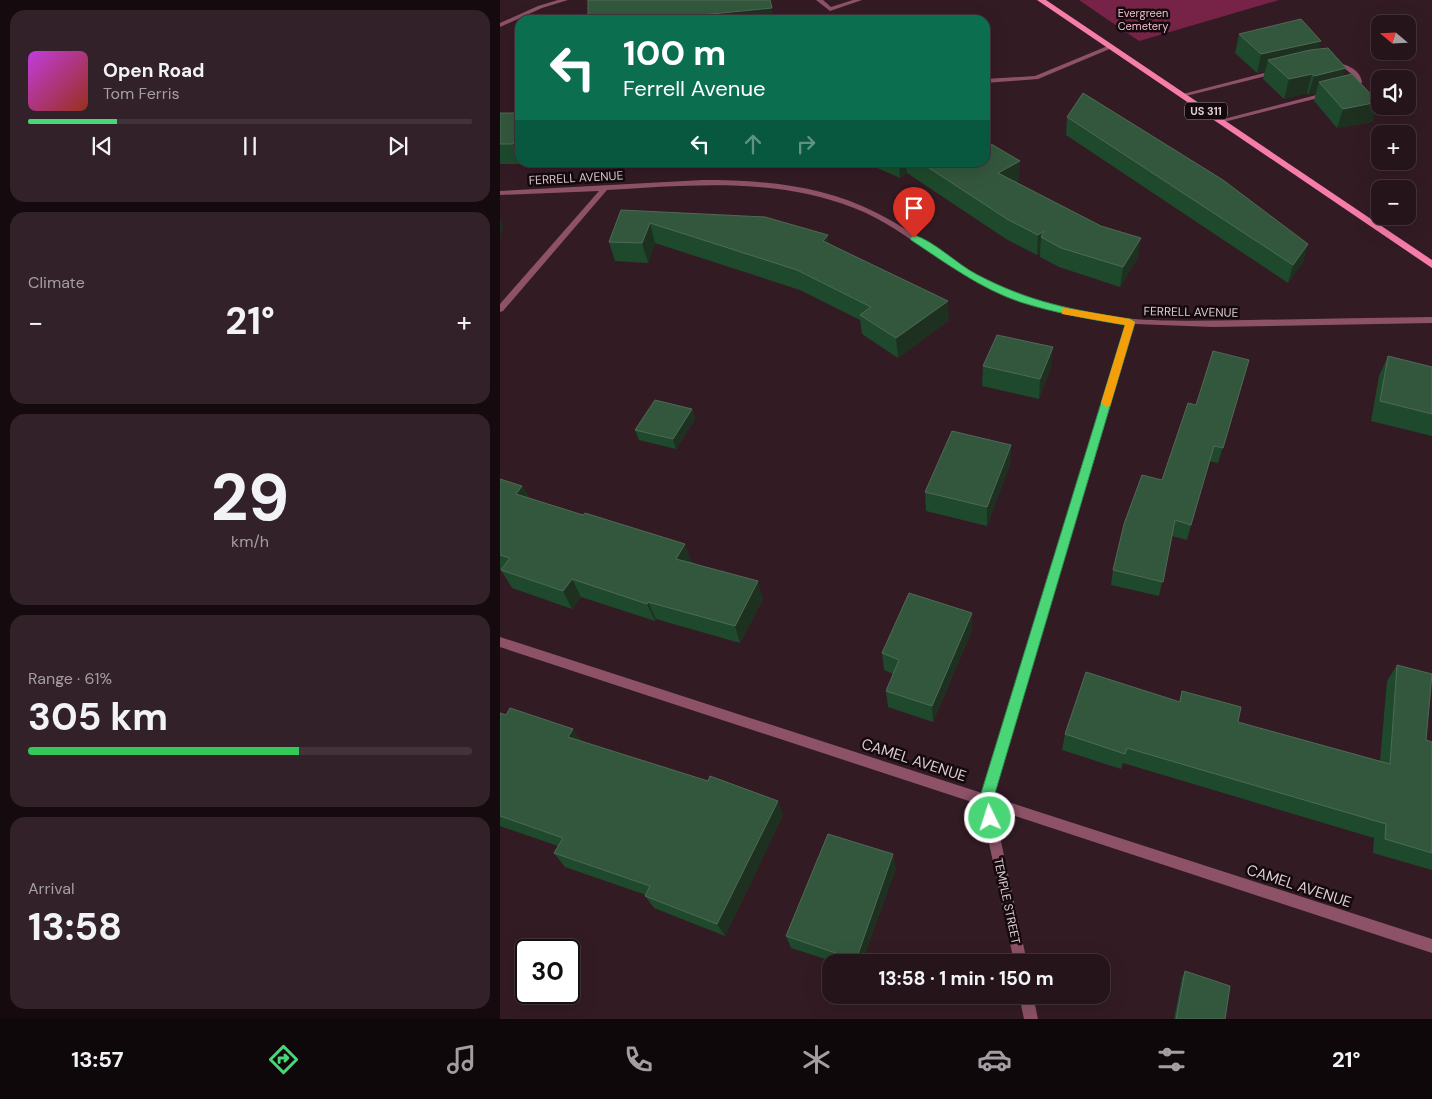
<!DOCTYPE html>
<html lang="en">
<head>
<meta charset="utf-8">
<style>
	body { margin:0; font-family:"DM Sans",sans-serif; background:#322128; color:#f1f3f6; height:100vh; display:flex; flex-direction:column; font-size:19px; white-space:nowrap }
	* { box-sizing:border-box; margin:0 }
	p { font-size:16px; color:#a49ea3 }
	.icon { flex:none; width:28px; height:28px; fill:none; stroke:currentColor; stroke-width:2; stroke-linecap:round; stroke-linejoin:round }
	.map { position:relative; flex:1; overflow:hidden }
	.sheet { display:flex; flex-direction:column; gap:10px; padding:10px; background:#150b0f; width:500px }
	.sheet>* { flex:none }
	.banner { position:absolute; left:15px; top:15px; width:475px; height:152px; border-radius:15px; box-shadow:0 5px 20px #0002,0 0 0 1px #42333a; background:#0b6e4f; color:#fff; overflow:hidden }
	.needle { width:32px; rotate:289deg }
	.fabs { position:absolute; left:871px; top:15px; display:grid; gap:10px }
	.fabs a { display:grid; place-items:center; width:45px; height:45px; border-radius:10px; background:#26141b; box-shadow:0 5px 20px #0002,0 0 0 1px #42333a; font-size:25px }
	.speed { position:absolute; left:15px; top:939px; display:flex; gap:10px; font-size:25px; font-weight:700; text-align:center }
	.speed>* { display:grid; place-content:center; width:65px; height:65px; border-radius:50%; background:#26141b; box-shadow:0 5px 20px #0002,0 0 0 1px #42333a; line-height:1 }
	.speed .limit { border:2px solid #111; border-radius:8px; background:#fff; color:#111 }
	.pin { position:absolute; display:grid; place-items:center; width:42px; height:42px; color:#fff; margin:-51px -21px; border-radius:50% 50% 50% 0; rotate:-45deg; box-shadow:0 0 5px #0007 }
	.pin .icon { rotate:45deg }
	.me { position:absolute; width:55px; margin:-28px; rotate:356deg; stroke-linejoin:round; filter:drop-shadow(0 0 4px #0008) }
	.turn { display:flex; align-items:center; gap:18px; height:105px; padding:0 25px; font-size:22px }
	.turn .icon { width:65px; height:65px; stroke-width:2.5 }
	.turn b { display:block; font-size:35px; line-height:42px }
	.lanes { display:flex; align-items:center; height:48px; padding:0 25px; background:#0003; justify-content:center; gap:25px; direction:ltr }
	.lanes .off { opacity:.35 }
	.big { font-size:38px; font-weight:700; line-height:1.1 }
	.sheet .widget { flex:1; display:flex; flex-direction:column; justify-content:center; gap:8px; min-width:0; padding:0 18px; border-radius:15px; background:#322128 }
	.sheet .dial { align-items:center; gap:0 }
	.dial b { font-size:65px; line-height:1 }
	.song { display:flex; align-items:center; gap:15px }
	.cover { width:60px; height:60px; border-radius:8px; background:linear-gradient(135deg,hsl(290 70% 55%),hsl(10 70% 35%)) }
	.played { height:5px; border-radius:2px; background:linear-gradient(90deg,#4ad677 20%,#42333a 20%) }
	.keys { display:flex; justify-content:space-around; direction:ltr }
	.heat { display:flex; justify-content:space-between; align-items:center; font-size:28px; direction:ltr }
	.charge { height:8px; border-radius:4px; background:linear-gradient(90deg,#34c759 61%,#42333a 0) }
	.trip { position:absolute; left:322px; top:954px; width:288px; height:50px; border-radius:15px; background:#26141b; box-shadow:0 5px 20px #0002,0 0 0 1px #42333a; font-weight:700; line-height:50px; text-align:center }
	.tab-bar { display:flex; height:80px; justify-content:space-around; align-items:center; background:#0f080b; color:#a49ea3 }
	.tab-bar .icon { width:35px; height:35px }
	.tab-bar .active { color:#4ad677 }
	.tab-bar b { font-size:22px; color:#f1f3f6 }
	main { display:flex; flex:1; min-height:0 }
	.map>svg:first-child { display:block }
</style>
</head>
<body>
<main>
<section class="sheet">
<div class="widget">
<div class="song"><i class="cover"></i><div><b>Open Road</b><p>Tom Ferris</p></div></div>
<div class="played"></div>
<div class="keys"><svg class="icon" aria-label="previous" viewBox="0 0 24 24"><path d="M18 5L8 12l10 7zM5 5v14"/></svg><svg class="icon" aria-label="pause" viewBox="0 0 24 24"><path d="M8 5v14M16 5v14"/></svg><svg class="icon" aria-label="next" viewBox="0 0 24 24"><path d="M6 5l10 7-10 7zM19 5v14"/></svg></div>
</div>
<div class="widget"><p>Climate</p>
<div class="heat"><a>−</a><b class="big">21°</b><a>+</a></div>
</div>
<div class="widget dial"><b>29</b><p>km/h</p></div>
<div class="widget"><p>Range · 61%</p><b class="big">305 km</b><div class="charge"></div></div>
<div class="widget"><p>Arrival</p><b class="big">13:58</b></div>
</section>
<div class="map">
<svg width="932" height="1019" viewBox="0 0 932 1019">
	<rect width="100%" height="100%" fill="#331b24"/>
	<path fill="#762347" d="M579 0H779L639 41Z"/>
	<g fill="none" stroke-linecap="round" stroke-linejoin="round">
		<path fill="#8d5267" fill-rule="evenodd" d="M58 0H68L42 8 0 27V23L38 6Z
			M316 0H323L331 7 353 0H362L330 11Z
			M610 45 613 47 612 48 538 79 485 83V79L535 76Z
			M832 61C844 64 860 68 862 82L858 88 847 90V88L853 86 856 82 855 77 843 67 830 64 829 63Z
			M776 70 779 72 778 73 682 97 679 95Z
			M828 92 831 94 830 95 720 123 716 121Z"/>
		<path fill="#8d5267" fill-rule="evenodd" d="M203 180C263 180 323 185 377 213 405 227 431 247 458 264 485 280 514 294 544 303 610 324 681 321 749 320 810 319 871 318 932 317V323L713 327 635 324 493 797 932 939V953L494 809 527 962H514L481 805 0 647V637L482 793 626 324C565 318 507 301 455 269 422 249 391 222 354 208 275 177 190 185 107 190L3 311 0 312V304L99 191 0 195V191Z
			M519 995H533L538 1019H524Z"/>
		<path fill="#f67caa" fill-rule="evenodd" d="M537 0H546L932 260V268Z"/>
	</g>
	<path fill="#1e492c" d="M739 34 818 49 844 76 878 102 872 122 837 128 814 101 816 93 808 95 807 93 784 99 763 79 765 71 757 73 735 53Z
		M0 113H20L21 164H0Z
		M567 117 808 244 803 262 788 283 566 135Z
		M363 162H485L519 181 516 182 638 258 620 287 559 267 540 257V253L537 255 506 239 407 173 400 178Z
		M121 210 329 243 449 320 398 358 362 334 360 320 300 290 155 243 148 263 115 261 109 242Z
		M888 356 932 367V436L871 421 879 376Z
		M749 360 718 463 709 461 687 540 672 536 659 596 611 585 613 570 662 480 696 405Z
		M483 366 551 367 539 399 482 386Z
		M192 409 195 419 176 449 139 440 135 430Z
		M511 445 510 464 487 526 426 511 425 492Z
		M0 479 22 486 29 498 192 562 263 599 240 643 156 619 155 621 81 597 72 609 12 588 1 570H0Z
		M472 613V630L433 722 388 707 386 691 393 674 384 670 382 653Z
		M897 665 926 740 932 742V870L873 853 874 838 623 763 621 769 562 750 565 734 679 701 682 691 738 722 880 761 887 681Z
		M0 713 82 742 283 815 225 936 154 908 145 896 146 895 65 867 54 853 58 846 0 826Z
		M396 868 362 962H335L291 948 286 936Z
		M685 971 725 1019H674L682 977Z"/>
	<path fill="#1e3121" d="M272 8 273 20H151Z
		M821 41 815 60H768L765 71 757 73 761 54Z
		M846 68 840 87 819 82 816 93 808 95 814 76Z
		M812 74 807 93 784 99 789 79Z
		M878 102 872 122 837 128 843 109Z
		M20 128V162H21V164L13 144Z
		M520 161 519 181 498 193V173Z
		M399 162H406L407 173 400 178Z
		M0 219 3 227 0 237Z
		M150 223 155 243 148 263 142 243Z
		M544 231 541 237 540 253 537 255 538 235Z
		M328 235 330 255 323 241Z
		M641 238 638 258 620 287 623 267Z
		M808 244 803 262 788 283 793 265Z
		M448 301 449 320 398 358 396 338Z
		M553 347 551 367 539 399 540 379Z
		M192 409 195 419 176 449 173 439Z
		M511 445 510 464 487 526V507Z
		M22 486 32 505 16 494Z
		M185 544 192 562 176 559Z
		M72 579 81 597 72 609 63 591Z
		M258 581 263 599 240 643 235 626Z
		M148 602 156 619 155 621 147 604Z
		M472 613V630L433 722 432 706Z
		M73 729 84 744 68 737Z
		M278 801 283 815 225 936 217 924Z
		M393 854 396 868 362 962H357L356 960Z"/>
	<path fill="#33573d" stroke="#4e6a55" d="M88 0H270L272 8 151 20H88Z
		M801 19 821 41 761 54 739 34Z
		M828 48 846 68 814 76 812 74 789 79 768 60 810 50Z
		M852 74 878 102 843 109 819 82Z
		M583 93 723 180 808 244 793 265 567 117Z
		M0 113H20V128L13 144H0Z
		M485 142 493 145 520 161 498 173 601 226 641 238 623 267 561 248 541 237 544 231 538 235 507 219 420 162H485Z
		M121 210 265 217 328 235 323 241 448 301 396 338 360 315 371 307 297 270 150 223 142 243 109 242Z
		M497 335 553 347 540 379 483 366Z
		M713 351 749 360 723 448 714 446 691 525 675 520 663 582 613 570 624 524 642 475 662 480 688 403 696 405Z
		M888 356 932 367V414L880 401Z
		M155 400 192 409 173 439 135 430Z
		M452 431 511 445 487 507 425 492Z
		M0 479 22 486 16 494 83 515 85 513 185 544 176 559 258 581 235 626 148 602 147 604 72 579 63 591 1 570 10 558 0 555Z
		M409 593 472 613 432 706 386 691 399 660 382 653Z
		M897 665 932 674 926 740 932 742V853L885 839 886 824 627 748 625 754 565 734 586 672 680 702 682 691 741 707 738 722 890 764Z
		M10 708 73 729 68 737 208 781 210 776 278 801 217 924 145 896 150 886 54 853 63 838 0 816V713L6 715Z
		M328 834 393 854 356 960 286 936Z
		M685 971 730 986 725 1019H676Z"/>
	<path fill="#4ad677" stroke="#308b4d" d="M414 235C434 241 457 264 476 274 529 302 572 310 630 319L635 322 493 800 497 818 495 823 490 825 485 823 479 800 625 325C589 319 555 313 520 302 481 289 446 263 411 240L410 238Z"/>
	<path fill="#f59e0b" d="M565 308 630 319 635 322 610 406 606 407 601 403 625 325 562 314V309Z"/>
	<g text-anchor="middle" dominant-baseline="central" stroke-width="5" stroke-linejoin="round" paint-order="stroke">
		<g font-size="11" fill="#f2bfcf" stroke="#14090d">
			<text x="643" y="13">Evergreen<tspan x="643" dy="13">Cemetery</tspan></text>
		</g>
		<rect fill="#14090d" stroke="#a19297" stroke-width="1" x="685" y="102.5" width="42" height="17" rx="4"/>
		<g font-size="11" font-weight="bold" fill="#ddcdd2">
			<text x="706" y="111">US 311</text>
		</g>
		<g font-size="12" fill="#ddcdd2" stroke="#14090d">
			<text transform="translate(76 178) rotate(-3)">FERRELL AVENUE</text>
			<text transform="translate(691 312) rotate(1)">FERRELL AVENUE</text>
			<text transform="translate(507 901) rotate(78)">TEMPLE STREET</text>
		</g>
		<g font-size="15" fill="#ddcdd2" stroke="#14090d">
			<text transform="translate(414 760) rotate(18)">CAMEL AVENUE</text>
			<text transform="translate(799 886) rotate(18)">CAMEL AVENUE</text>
		</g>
	</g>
</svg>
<div class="fabs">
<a><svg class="needle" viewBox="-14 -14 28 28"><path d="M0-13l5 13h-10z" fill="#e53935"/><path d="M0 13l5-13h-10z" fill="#a49ea3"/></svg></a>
<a><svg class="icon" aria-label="sound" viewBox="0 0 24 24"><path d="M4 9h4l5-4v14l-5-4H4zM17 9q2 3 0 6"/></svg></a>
<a>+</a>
<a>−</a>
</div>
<div class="speed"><div class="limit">30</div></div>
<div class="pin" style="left:414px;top:238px;background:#d93025"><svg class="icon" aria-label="arrive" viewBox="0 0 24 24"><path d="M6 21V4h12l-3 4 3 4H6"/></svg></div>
<svg class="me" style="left:490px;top:818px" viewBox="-20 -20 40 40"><circle r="17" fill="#4ad677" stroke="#fff" stroke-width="3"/><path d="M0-11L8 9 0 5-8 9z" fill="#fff"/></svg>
<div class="trip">13:58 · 1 min · 150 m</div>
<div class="banner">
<div class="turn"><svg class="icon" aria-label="left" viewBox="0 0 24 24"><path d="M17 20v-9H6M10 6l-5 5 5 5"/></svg><div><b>100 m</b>Ferrell Avenue</div></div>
<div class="lanes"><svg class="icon" aria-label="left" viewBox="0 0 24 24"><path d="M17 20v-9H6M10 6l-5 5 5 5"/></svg><svg class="icon off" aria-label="ahead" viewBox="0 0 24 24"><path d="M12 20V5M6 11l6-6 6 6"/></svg><svg class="icon off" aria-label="right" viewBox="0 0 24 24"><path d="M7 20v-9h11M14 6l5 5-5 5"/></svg></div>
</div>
</div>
</main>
<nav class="tab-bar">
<b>13:57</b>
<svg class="icon active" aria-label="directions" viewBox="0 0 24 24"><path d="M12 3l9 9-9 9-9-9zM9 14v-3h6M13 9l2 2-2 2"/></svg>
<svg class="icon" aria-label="music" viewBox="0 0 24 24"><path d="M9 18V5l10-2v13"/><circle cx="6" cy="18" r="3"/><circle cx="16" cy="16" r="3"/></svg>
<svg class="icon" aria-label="phone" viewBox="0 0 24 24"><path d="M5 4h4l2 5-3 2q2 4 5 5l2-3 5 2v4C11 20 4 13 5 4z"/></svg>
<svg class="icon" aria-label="climate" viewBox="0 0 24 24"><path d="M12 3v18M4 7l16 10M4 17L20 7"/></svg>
<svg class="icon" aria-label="car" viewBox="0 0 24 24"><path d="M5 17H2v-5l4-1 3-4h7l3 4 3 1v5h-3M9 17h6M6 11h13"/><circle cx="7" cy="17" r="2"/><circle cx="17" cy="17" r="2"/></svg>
<svg class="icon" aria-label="filters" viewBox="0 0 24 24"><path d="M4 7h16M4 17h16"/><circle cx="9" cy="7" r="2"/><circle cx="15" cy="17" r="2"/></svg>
<b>21°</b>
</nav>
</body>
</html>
